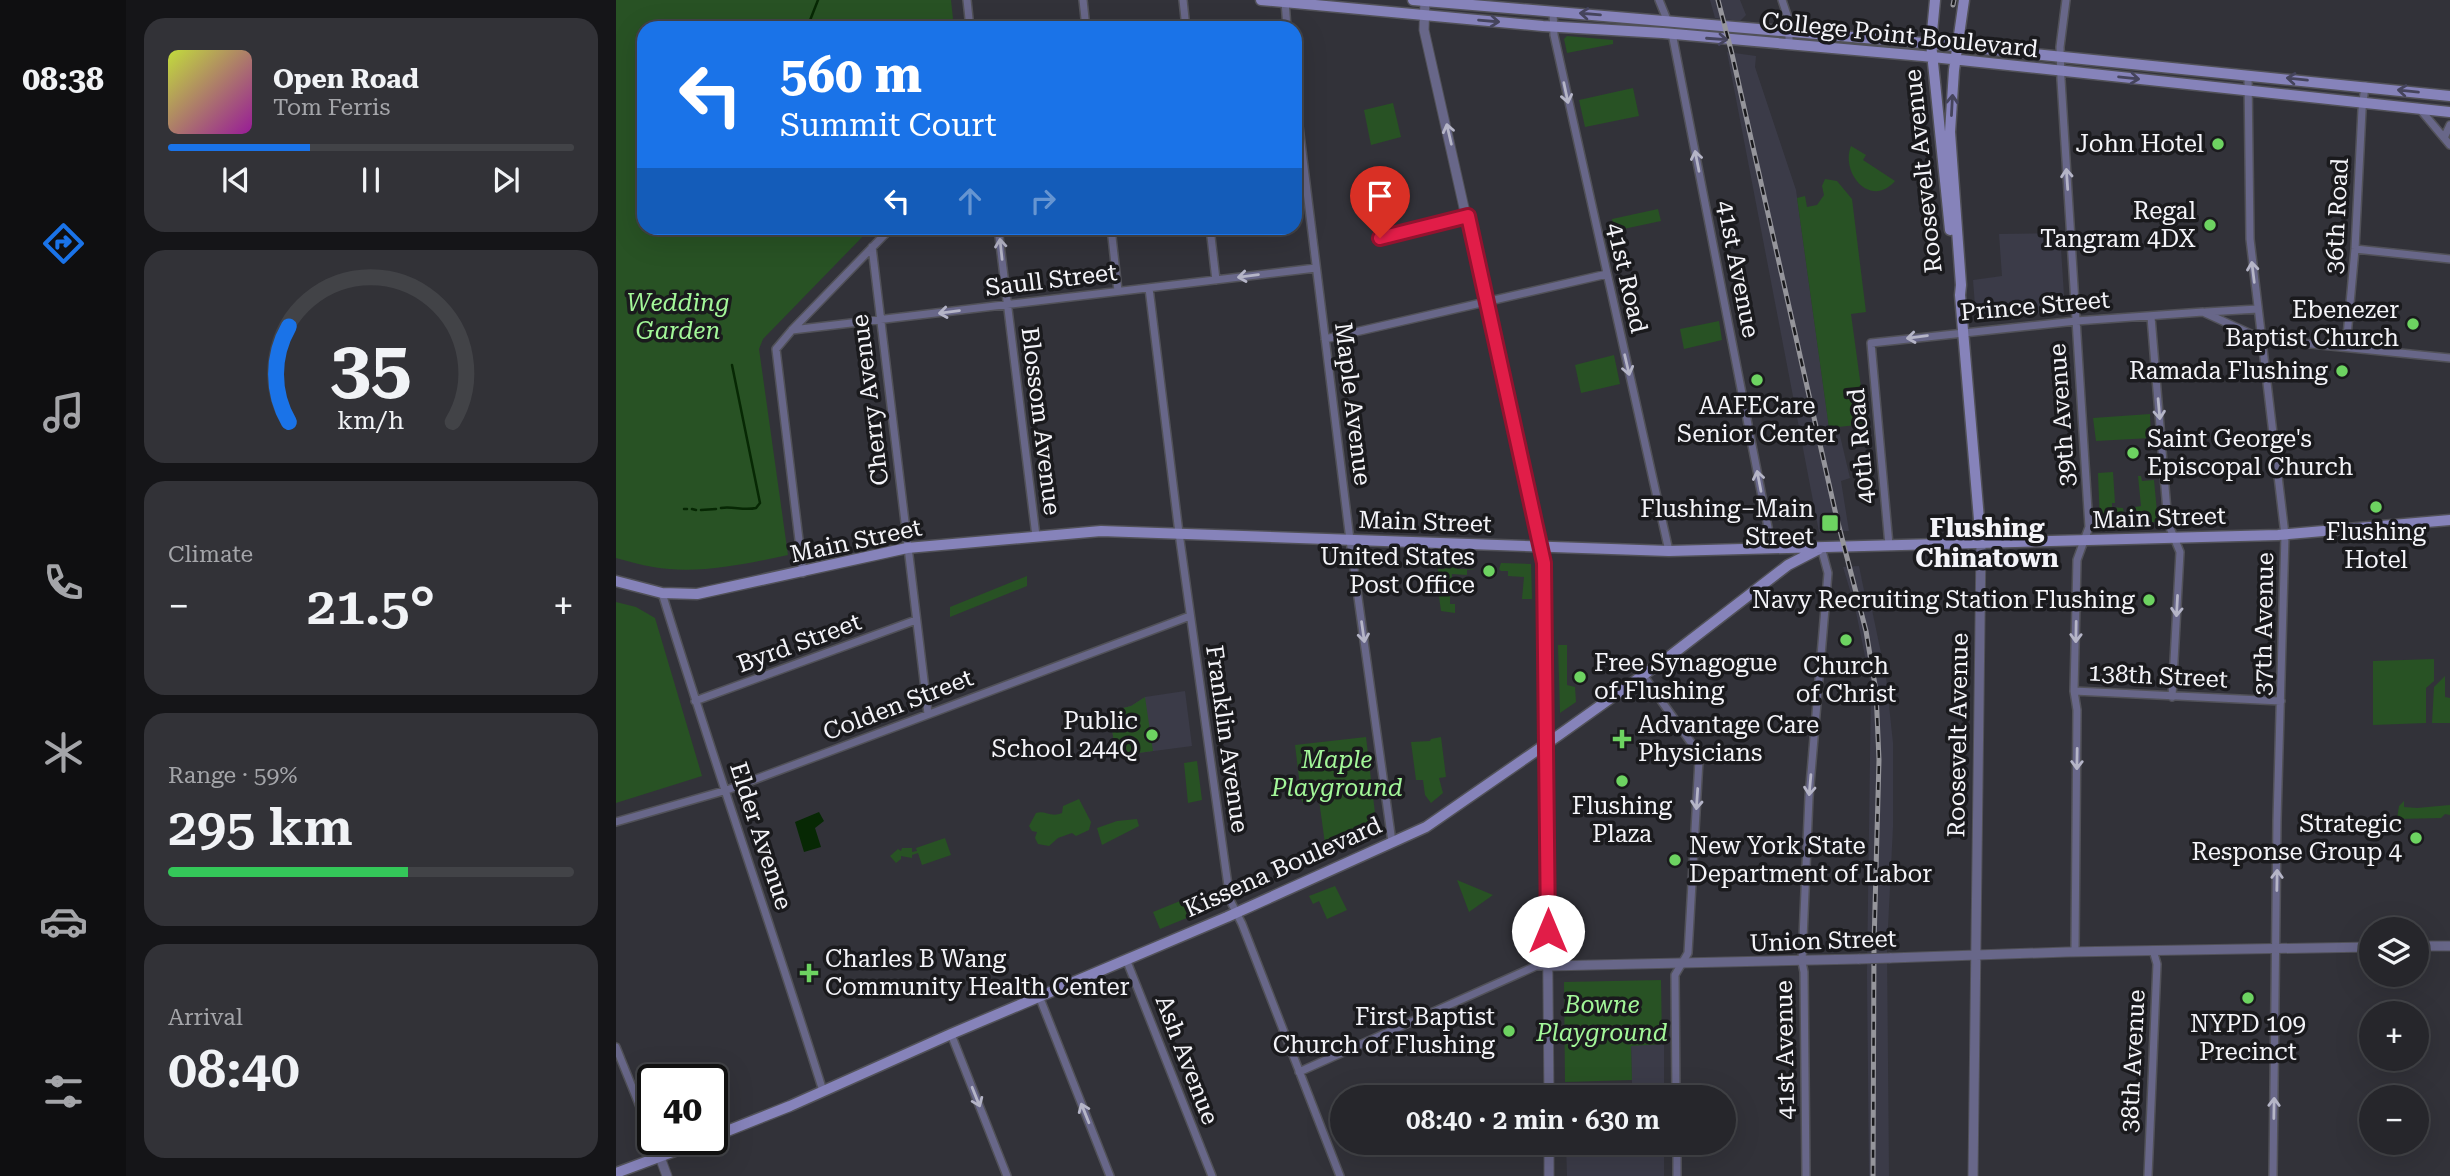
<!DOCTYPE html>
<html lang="en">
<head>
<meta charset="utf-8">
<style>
	body { margin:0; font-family:"Roboto Serif",serif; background:#323237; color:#f1f3f6; height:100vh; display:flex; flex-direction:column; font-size:26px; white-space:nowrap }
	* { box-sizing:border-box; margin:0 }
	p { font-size:23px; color:#a4a5a9 }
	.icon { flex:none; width:38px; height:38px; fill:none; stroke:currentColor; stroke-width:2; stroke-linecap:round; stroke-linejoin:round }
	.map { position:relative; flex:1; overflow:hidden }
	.sheet { display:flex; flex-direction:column; gap:18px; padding:18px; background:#151518; width:490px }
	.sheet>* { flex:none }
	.guide { position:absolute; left:21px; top:21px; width:665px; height:214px; border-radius:21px; box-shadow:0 7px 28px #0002,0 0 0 2px #424347; background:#1a73e8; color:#fff; overflow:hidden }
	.buttons { position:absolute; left:1743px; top:917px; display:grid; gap:14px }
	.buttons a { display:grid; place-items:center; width:70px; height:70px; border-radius:50%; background:#26262b; box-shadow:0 7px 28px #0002,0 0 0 2px #424347; font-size:35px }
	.speed { position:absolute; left:21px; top:1064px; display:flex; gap:14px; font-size:35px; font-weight:700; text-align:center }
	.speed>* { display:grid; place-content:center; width:91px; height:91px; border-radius:50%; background:#26262b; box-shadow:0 7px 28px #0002,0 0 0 2px #424347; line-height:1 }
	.speed .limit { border:4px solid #111; border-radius:10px; background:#fff; color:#111 }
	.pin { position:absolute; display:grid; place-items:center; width:60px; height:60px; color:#fff; margin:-72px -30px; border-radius:50% 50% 50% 0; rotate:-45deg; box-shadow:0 0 7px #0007 }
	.pin .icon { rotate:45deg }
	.me { position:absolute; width:77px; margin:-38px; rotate:0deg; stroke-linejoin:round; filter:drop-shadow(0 0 5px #0008) }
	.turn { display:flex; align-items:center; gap:24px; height:147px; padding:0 28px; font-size:32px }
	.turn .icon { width:91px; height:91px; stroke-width:2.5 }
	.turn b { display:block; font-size:49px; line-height:60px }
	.lanes { display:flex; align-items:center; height:66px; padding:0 28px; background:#0003; justify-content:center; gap:35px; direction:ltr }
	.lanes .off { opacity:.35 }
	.big { font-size:52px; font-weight:600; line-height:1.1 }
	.sheet .widget { flex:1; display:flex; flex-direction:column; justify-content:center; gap:10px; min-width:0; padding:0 24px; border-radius:21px; background:#323237 }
	.sheet .dial { align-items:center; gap:0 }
	.dial svg { height:182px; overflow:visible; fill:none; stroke:#424347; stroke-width:7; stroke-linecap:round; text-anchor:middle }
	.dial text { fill:#f1f3f6; stroke:none }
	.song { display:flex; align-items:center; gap:21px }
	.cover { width:84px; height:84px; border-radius:10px; background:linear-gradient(135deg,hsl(70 70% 55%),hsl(300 70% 35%)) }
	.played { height:7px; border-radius:4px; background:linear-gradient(90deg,#1a73e8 35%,#424347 35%) }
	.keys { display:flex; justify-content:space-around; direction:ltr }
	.heat { display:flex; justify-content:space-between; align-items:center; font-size:38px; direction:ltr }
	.charge { height:10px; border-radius:5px; background:linear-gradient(90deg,#34c759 59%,#424347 0) }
	.trip { position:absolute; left:714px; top:1085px; width:406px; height:70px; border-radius:35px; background:#26262b; box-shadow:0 7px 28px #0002,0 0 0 2px #424347; font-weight:600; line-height:70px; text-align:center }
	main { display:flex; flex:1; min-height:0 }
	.tab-bar { display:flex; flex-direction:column; width:126px; justify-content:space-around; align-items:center; background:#0f0f11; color:#a4a5a9 }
	.tab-bar .icon { width:49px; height:49px }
	.tab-bar .active { color:#1a73e8 }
	.tab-bar b { font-size:32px; color:#f1f3f6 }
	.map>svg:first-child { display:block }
</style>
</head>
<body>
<main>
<nav class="tab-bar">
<b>08:38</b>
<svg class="icon active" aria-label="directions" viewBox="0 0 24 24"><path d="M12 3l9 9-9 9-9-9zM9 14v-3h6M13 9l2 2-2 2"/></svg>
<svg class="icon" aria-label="music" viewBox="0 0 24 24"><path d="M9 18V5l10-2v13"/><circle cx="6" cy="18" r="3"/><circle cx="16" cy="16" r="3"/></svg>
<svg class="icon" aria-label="phone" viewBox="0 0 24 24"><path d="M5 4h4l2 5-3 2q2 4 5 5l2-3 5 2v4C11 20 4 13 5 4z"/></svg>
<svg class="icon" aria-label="climate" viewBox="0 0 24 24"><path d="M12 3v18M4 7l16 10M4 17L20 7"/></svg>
<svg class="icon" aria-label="car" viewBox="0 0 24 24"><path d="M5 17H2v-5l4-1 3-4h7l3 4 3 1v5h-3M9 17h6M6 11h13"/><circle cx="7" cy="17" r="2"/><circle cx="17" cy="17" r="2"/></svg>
<svg class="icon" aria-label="filters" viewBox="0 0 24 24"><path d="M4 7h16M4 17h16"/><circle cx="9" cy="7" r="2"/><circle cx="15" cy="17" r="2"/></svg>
</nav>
<section class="sheet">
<div class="widget">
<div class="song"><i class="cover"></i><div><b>Open Road</b><p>Tom Ferris</p></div></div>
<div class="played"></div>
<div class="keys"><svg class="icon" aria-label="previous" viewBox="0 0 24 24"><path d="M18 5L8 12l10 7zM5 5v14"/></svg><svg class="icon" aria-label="pause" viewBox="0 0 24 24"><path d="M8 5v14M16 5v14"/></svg><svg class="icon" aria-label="next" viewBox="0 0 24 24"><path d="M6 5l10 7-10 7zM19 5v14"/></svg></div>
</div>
<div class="widget dial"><svg viewBox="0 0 100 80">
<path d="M14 69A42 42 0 1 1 86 69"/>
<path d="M14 69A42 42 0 0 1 14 27" stroke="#1a73e8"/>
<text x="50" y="56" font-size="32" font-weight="700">35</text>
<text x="50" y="72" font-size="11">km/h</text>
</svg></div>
<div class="widget"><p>Climate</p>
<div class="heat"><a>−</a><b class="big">21.5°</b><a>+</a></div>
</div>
<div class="widget"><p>Range · 59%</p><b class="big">295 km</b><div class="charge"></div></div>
<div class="widget"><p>Arrival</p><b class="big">08:40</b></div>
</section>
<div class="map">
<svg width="1834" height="1176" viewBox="0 0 1834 1176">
	<rect width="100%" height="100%" fill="#323239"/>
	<path fill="#3b3b48" d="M1094 0H1124L1130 15 1124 21 1099 18Z
		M1111 52 1140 56 1139 67 1180 190 1213 427H1222L1234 478 1225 481 1233 531 1203 532Z
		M1444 233 1449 311 1360 319 1357 280 1386 276 1383 234Z
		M1243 566 1251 605H1255L1270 677 1277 743V827L1271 947 1273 1176H1253L1251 972 1255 686 1239 607 1227 567Z
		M569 691 576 746 500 756 495 723 506 721 503 709 515 706 529 697Z
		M1015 1045H1048V1097H950L949 1084H1016Z
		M950 1143H1048V1176H951Z"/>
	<path fill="#285224" d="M0 0H335L338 28H28V228H255L147 339 143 349 172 555C129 564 81 575 37 567 25 565 12 561 0 558Z
		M951 36 997 40V44L951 53 948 39Z
		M1017 88 1023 116 969 127 963 100Z
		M777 103 785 137 755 145 748 110Z
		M1235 146 1250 155 1247 160 1279 181C1255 209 1224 173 1235 146Z
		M1209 179 1221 181 1236 199 1250 312 1235 314 1250 424 1213 428 1181 198 1189 196 1191 207 1201 205 1208 195 1206 186Z
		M1042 209 1045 221 998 231 996 219Z
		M1103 321 1106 340 1068 349 1064 329Z
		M998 355 1004 384 965 393 959 365Z
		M1534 414 1535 438 1480 441 1477 418Z
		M1497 472 1499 503H1496V507L1507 508 1508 514H1514V508L1525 506 1522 476H1525L1526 481 1538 480 1542 522 1484 524 1482 473Z
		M832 560 841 561V569H860L851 570V575L836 574 835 589 840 590 839 594H834V604H839V613L825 611 820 575H823L821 565H824V569H829Z
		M885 563 915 564 916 599H906L908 577 892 576V571H885L883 569Z
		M411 576V586L334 617V607Z
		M0 602 20 607 39 618 86 776 0 803Z
		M942 645H951V685L959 687 960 702 944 713Z
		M1818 659V681L1810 688V723L1757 725V661Z
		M1829 676V697L1834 698V723H1816L1818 687Z
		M529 697 537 751 500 756 495 723 506 721 503 709 515 706Z
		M750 737 761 830 710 851 703 800 686 802 679 745Z
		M825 737 830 777 823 778 827 793 815 803 809 795 807 780H800L795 742 814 741 815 739Z
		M581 761 586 800 572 803 568 763Z
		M463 799 475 822 473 830 460 836 456 833 442 838 433 846 422 844 419 838 421 832 416 831 413 826 420 813C429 810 435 818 446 813L447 806Z
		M1788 801V807L1801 808 1834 805V815L1829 814 1825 818 1781 819 1783 806Z
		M521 819 523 826 486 845 481 828 501 821Z
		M329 838 335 855 306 865 302 853 296 855V858L285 856V859L280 863 274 856 282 849 285 851 286 848H296V852L301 851 300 848Z
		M841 880 877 895 853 912Z
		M719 886 731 910 711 919 703 901 697 904 693 896Z
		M569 899 573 901 578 915 544 929 537 912Z
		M1045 980 1046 1044 1015 1046 1016 1080 949 1082 948 982Z"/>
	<path fill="#072804" d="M203 812 208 821 199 828 205 847 188 852 179 822Z"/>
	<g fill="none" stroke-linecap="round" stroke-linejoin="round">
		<path stroke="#072804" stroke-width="2.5" d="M191 28 202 0
			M105 508C117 506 128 511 140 508L144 503 116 365
			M68 509H71
			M76 509 80 510
			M85 510 100 509"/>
		<g stroke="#515158" stroke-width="10">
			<path id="minor" d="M351 0 354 28
				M467 0 470 28
				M567 0 570 28
				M1043 0 1052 22
				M1166 0 1173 21V45
				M1450 0 1444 47 1445 80 1473 527 1461 560 1458 691 1461 710 1459 951
				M669 1 671 28
				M937 11 938 35 1053 551
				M1056 33 1156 548
				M1632 75 1634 239 1669 535 1661 820 1657 1176
				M679 94 734 540 776 842
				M1803 108 1834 145
				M1828 138 1834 125
				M382 228 420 536
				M495 228 502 291
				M594 228 600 280
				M764 238 852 216
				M256 247 312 714
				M1739 249 1834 259
				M533 288 563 533 614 900 626 924 724 1176
				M1590 312 1642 309
				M1535 317 1552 523 1564 552 1556 697
				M176 330 700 268
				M709 339 991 274
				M1730 347 1739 249 1746 110 1749 86
				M1273 545 1255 343 1460 321 1587 312 1646 339 1834 358
				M187 573 160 349 176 330 275 228
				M46 593C97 760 155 925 207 1091
				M1027 675 1081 751 1083 760 1072 953 1059 975 1060 1097
				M1458 691 1665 701
				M79 701 300 620
				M0 822 111 790 574 616
				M510 959 596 1176
				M423 996 494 1176
				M335 1034 391 1176
				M0 1047 37 1139
				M683 1072 920 966H932
				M37 1139 44 1157
				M1061 1143V1176
				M1190 1176 1188 972 1186 962 1193 797 1212 573 1205 547
				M1532 1176 1541 964 1537 950"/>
		</g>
		<g stroke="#515158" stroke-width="11">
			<path id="tertiary" d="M809 0 808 30 928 563 933 1097
				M1801 946H1834
				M1274 958 1451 952 1755 947
				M932 966 1243 959
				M933 1143V1176
				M44 1157 51 1176
				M1357 1176 1365 543"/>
		</g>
		<g stroke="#515158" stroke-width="13">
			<path id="secondary" d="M645 0 927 26 1047 33 1307 56 1834 112
				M797 0 1308 43 1834 96
				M1319 0 1315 43 1334 230
				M1348 0 1338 70 1334 132 1345 285 1344 295 1365 543
				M0 581 46 593 81 594 291 548 485 531 1053 551 1662 535 1834 520
				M96 1137 174 1106 335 1034 611 917 810 827 943 735 1054 656 1172 565 1203 549
				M0 1173 91 1139"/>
		</g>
		<use href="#minor" stroke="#686789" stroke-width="7"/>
		<use href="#tertiary" stroke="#686789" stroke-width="9"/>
		<use href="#secondary" stroke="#8683ba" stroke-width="10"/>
		<g stroke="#95959b" stroke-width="5">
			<path id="rail" d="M1102 0 1116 54 1220 515 1250 631 1260 691 1263 760 1258 944 1257 1176
				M1337 5 1338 0"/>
		</g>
		<use href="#rail" stroke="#1a1a1d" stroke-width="2.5" stroke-dasharray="8" stroke-linecap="butt"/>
		<g stroke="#515158" stroke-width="11" stroke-linecap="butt">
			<path id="tertiary-bridge" d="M1243 959 1274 958"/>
		</g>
		<use href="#tertiary-bridge" stroke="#686789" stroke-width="9"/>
	</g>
	<defs><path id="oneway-shaft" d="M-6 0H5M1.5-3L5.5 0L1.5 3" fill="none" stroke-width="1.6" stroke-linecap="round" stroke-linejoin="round" transform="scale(1.75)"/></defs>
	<g stroke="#45445c">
		<use href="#oneway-shaft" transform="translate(974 14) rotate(-175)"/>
		<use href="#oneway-shaft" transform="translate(873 21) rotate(5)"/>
		<use href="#oneway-shaft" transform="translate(1101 39) rotate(4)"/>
		<use href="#oneway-shaft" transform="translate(1513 78) rotate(6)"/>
		<use href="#oneway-shaft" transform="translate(1681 79) rotate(-174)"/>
		<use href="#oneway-shaft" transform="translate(1792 91) rotate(-174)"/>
		<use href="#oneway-shaft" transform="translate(1336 105) rotate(-87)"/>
	</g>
	<g stroke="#b5b5c7">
		<use href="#oneway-shaft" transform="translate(950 93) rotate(78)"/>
		<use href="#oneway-shaft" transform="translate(833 134) rotate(-103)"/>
		<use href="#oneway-shaft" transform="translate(1081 161) rotate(-101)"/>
		<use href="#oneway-shaft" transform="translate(1451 179) rotate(-94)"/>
		<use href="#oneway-shaft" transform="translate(385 249) rotate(-96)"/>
		<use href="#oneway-shaft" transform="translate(1637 272) rotate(-97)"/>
		<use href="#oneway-shaft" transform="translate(632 276) rotate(173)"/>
		<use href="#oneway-shaft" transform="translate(333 312) rotate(173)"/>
		<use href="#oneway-shaft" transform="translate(1301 337) rotate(173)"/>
		<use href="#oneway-shaft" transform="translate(1011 365) rotate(77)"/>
		<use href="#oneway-shaft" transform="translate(1543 409) rotate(85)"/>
		<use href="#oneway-shaft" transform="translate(1143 481) rotate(-101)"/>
		<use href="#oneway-shaft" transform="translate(1561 606) rotate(93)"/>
		<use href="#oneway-shaft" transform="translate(747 632) rotate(82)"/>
		<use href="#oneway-shaft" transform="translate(1460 632) rotate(91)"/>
		<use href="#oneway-shaft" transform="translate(1461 759) rotate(91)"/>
		<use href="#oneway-shaft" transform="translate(1194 785) rotate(95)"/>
		<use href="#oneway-shaft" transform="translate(1081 799) rotate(94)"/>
		<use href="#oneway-shaft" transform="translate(1661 880) rotate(-89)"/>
		<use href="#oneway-shaft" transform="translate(360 1097) rotate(68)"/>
		<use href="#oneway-shaft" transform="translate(1658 1108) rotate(-89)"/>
		<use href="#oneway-shaft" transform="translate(469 1113) rotate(-112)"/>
	</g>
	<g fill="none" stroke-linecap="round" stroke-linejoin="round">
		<g stroke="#92132f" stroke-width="18">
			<path id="route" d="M764 238 852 216 928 563 932 931"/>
		</g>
		<use href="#route" stroke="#e11d48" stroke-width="12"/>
	</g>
	<g fill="#6dd361" stroke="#1a1a1d" stroke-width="2.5">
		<circle cx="1602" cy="144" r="7"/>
		<circle cx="1594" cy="225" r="7"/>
		<circle cx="1797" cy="324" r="7"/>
		<circle cx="1726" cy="371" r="7"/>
		<circle cx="1141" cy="380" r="7"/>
		<circle cx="1517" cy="453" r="7"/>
		<circle cx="1760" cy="507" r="7"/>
		<rect x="1205" y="514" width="18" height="18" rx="3.5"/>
		<circle cx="873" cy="571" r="7"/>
		<circle cx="1533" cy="600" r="7"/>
		<circle cx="1230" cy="640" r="7"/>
		<circle cx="964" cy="677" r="7"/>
		<circle cx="536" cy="735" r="7"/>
		<path d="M1002.5 728.5h7v7h7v7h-7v7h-7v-7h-7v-7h7z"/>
		<circle cx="1006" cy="781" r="7"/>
		<circle cx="1800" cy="838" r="7"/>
		<circle cx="1059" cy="860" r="7"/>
		<path d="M189.5 962.5h7v7h7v7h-7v7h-7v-7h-7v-7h7z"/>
		<circle cx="1632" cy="998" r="7"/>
		<circle cx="893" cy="1031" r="7"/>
	</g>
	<g text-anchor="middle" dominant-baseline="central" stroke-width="7" stroke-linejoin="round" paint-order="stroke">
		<g font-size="24" fill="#f4f4f9" stroke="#1a1a1d">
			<text transform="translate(1284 35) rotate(6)">College Point Boulevard</text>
			<text transform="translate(1307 171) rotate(-96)">Roosevelt Avenue</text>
			<text transform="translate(1721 216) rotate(-87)">36th Road</text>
			<text transform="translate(1122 269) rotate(79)">41st Avenue</text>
			<text transform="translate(1011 278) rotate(77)">41st Road</text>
			<text transform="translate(435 280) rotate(-7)">Saull Street</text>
			<text transform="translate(1419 306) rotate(-5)">Prince Street</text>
			<text transform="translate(254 400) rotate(-97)">Cherry Avenue</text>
			<text transform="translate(737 404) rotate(83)">Maple Avenue</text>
			<text transform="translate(1446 415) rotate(-94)">39th Avenue</text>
			<text transform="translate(425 421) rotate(83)">Blossom Avenue</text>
			<text transform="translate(1245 446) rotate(-95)">40th Road</text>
			<text transform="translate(1543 518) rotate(-2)">Main Street</text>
			<text transform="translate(809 522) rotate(2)">Main Street</text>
			<text transform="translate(240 541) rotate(-12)">Main Street</text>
			<text transform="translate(1648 624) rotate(-89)">37th Avenue</text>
			<text transform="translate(183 643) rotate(-20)">Byrd Street</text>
			<text transform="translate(1542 676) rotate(3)">138th Street</text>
			<text transform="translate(282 705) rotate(-21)">Colden Street</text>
			<text transform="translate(1342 735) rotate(-89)">Roosevelt Avenue</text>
			<text transform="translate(611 739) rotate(82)">Franklin Avenue</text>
			<text transform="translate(145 836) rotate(72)">Elder Avenue</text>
			<text transform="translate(667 867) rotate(-24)">Kissena Boulevard</text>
			<text transform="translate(1207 941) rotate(-2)">Union Street</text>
			<text transform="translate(1169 1050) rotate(-91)">41st Avenue</text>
			<text transform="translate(571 1060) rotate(69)">Ash Avenue</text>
			<text transform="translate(1517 1061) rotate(-87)">38th Avenue</text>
		</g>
		<g font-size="24" fill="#f4f4f9" stroke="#1a1a1d" text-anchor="end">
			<text x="1588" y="144">John Hotel</text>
			<text x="1580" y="211">Regal<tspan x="1580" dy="28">Tangram 4DX</tspan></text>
			<text x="1783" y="310">Ebenezer<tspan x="1783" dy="28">Baptist Church</tspan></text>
			<text x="1712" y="371">Ramada Flushing</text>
			<text x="1141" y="406" text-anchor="middle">AAFECare<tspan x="1141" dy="28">Senior Center</tspan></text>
			<text x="1531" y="439" text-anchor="start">Saint George's<tspan x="1531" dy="28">Episcopal Church</tspan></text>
			<text x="1198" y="509">Flushing–Main<tspan x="1198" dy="28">Street</tspan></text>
			<text x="1760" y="532" text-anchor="middle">Flushing<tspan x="1760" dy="28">Hotel</tspan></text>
			<text x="859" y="557">United States<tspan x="859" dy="28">Post Office</tspan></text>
			<text x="1519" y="600">Navy Recruiting Station Flushing</text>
			<text x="978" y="663" text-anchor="start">Free Synagogue<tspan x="978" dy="28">of Flushing</tspan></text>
			<text x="1230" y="666" text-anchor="middle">Church<tspan x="1230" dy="28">of Christ</tspan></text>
			<text x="522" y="721">Public<tspan x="522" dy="28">School 244Q</tspan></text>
			<text x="1022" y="725" text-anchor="start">Advantage Care<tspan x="1022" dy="28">Physicians</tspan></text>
			<text x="1006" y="806" text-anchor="middle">Flushing<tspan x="1006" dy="28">Plaza</tspan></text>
			<text x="1786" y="824">Strategic<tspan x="1786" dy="28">Response Group 4</tspan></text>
			<text x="1073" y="846" text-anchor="start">New York State<tspan x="1073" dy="28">Department of Labor</tspan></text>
			<text x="209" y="959" text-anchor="start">Charles B Wang<tspan x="209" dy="28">Community Health Center</tspan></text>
			<text x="879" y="1017">First Baptist<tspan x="879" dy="28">Church of Flushing</tspan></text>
			<text x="1632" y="1024" text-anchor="middle">NYPD 109<tspan x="1632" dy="28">Precinct</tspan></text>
		</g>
		<g font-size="24" font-style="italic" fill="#a3f799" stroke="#1a1a1d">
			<text x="62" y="303">Wedding<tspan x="62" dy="28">Garden</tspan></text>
			<text x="721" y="760">Maple<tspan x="721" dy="28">Playground</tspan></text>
			<text x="986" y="1005">Bowne<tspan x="986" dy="28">Playground</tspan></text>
		</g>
		<g font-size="26" font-weight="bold" fill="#f4f4f9" stroke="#1a1a1d">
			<text x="1371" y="528">Flushing<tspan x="1371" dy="30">Chinatown</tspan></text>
		</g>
	</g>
</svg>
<div class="buttons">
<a><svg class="icon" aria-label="layers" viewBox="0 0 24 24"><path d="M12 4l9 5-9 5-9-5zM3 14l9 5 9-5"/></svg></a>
<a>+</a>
<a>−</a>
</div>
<div class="speed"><div class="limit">40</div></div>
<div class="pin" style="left:764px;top:238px;background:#d93025"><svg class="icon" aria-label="arrive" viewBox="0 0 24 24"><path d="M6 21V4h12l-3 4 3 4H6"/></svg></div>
<svg class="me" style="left:932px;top:931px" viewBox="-20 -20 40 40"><circle r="19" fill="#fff"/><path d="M0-13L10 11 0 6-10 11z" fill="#e11d48"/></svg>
<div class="trip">08:40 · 2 min · 630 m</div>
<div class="guide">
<div class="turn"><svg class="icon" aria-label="left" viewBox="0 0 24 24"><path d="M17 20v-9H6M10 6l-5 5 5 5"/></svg><div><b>560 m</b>Summit Court</div></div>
<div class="lanes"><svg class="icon" aria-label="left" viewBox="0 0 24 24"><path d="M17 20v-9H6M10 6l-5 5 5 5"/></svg><svg class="icon off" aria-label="ahead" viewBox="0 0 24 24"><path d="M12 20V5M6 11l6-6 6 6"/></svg><svg class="icon off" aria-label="right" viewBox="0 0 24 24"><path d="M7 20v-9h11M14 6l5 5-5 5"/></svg></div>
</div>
</div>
</main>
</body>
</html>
